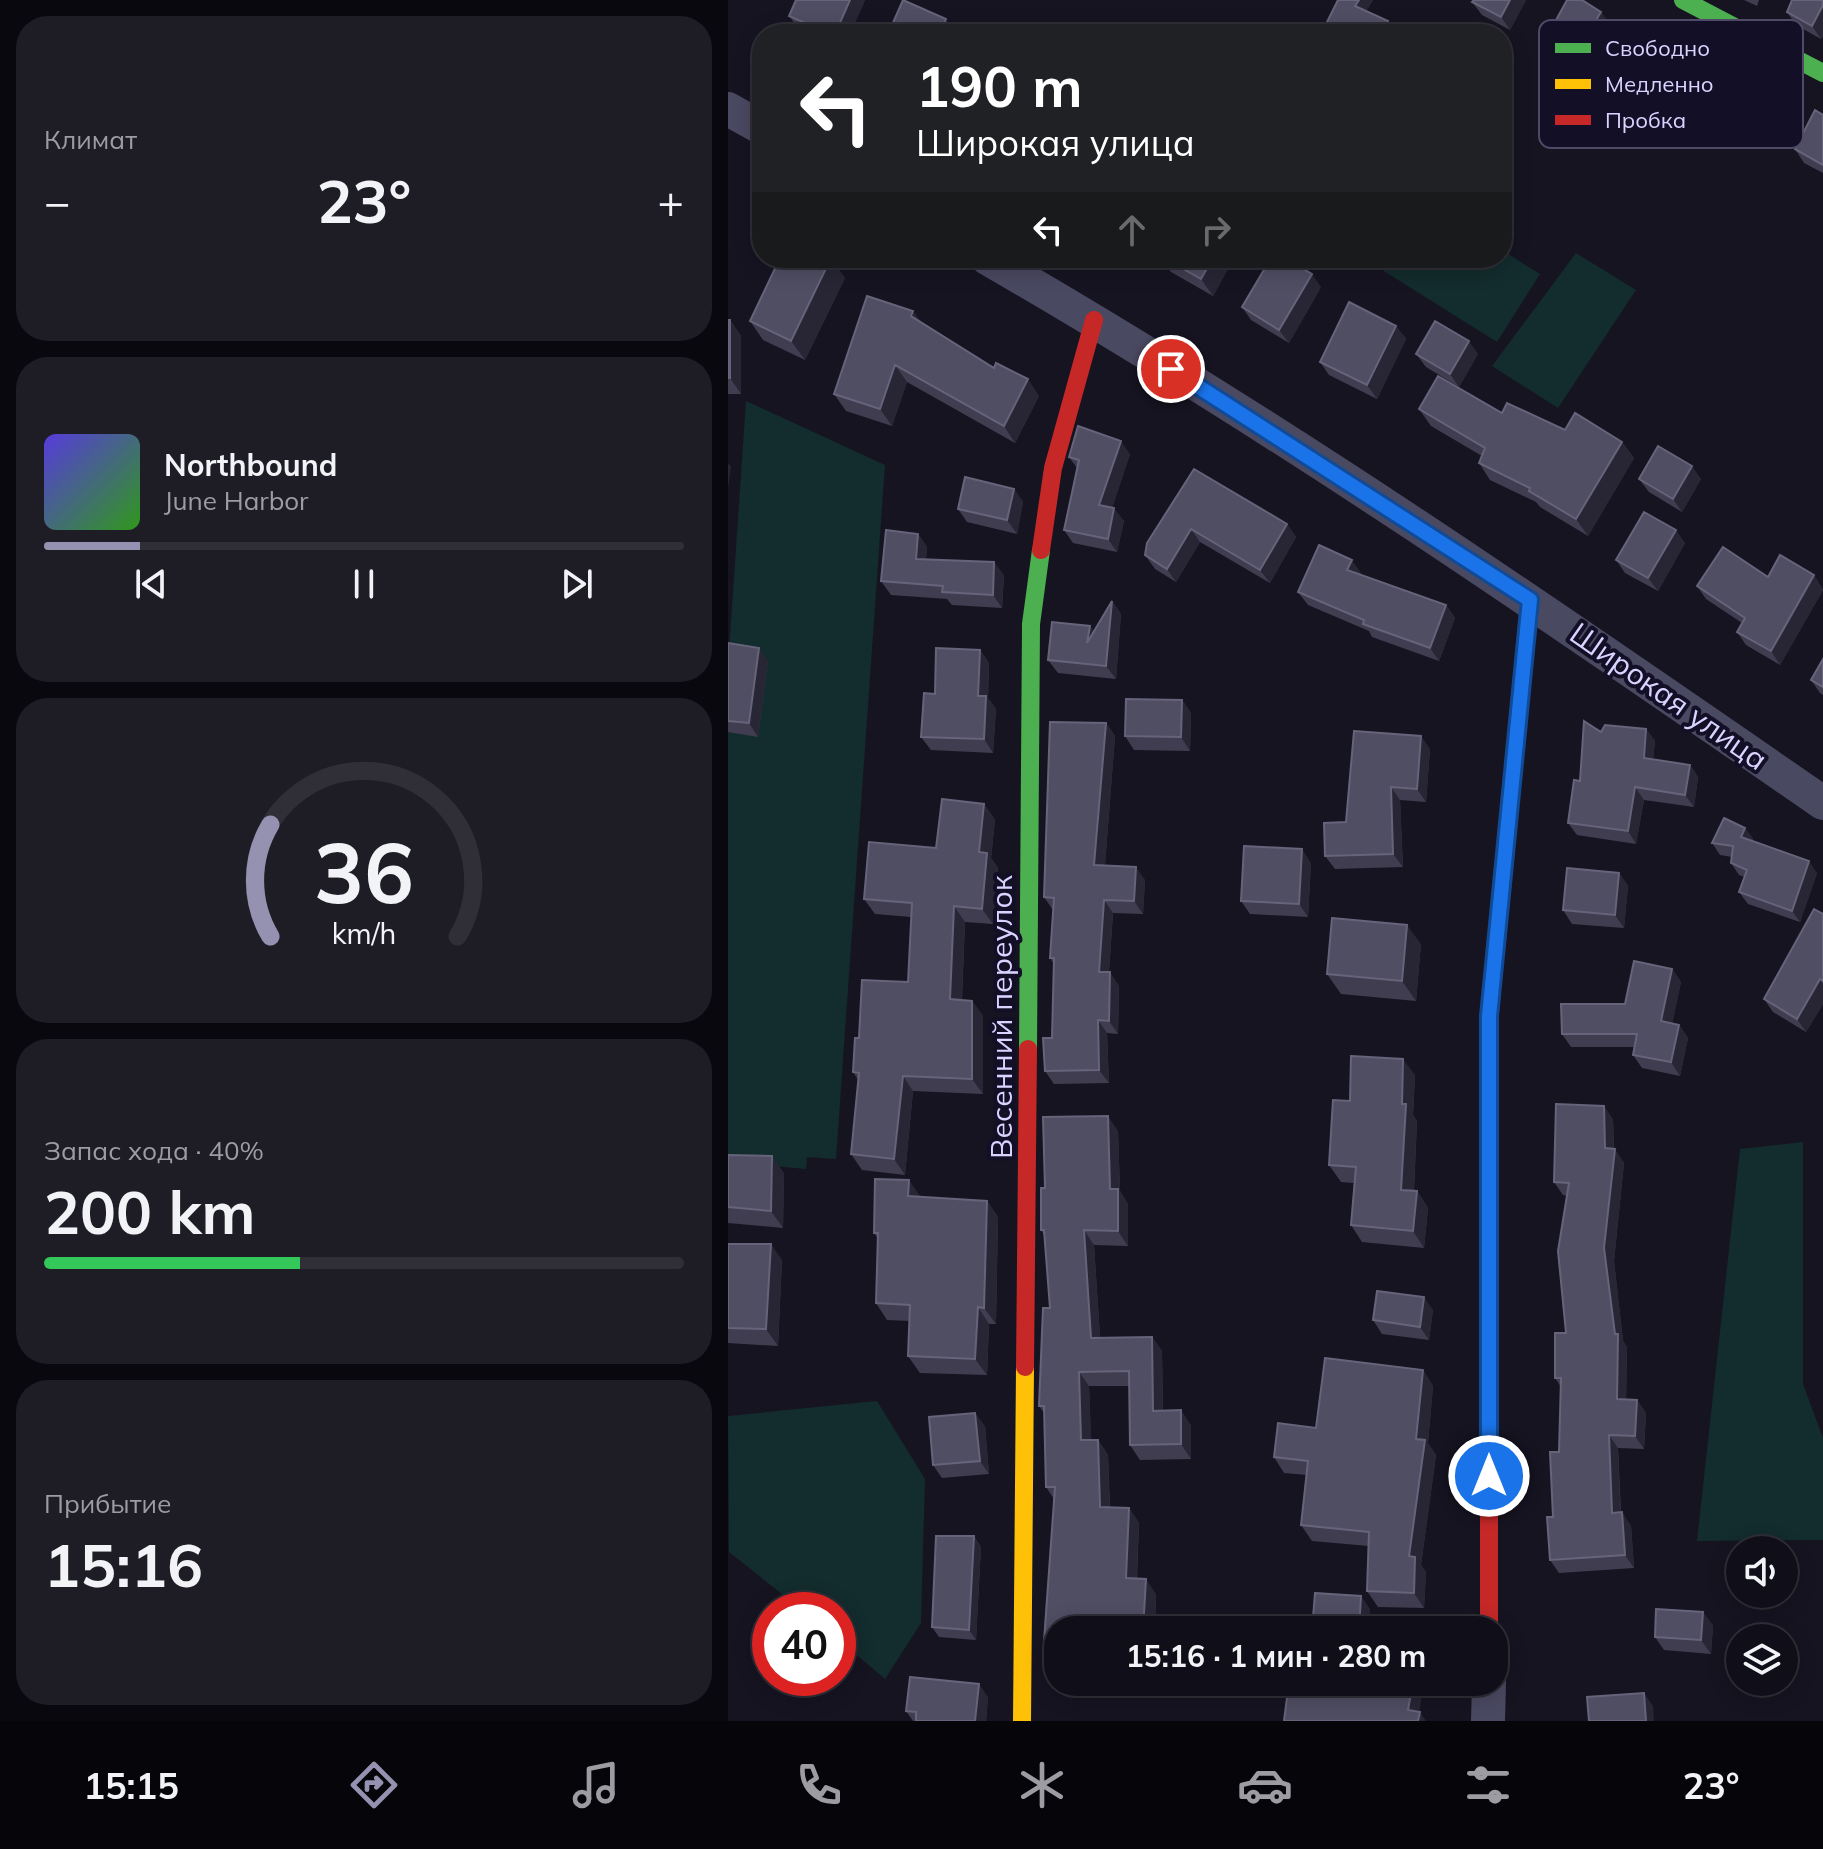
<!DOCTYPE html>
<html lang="ru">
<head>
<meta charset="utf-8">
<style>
	body { margin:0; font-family:Mulish,sans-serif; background:#1e1d26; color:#f1f3f6; height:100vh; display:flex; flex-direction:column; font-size:30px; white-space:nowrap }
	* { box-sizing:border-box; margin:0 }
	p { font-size:26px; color:#9c9ca2 }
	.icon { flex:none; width:44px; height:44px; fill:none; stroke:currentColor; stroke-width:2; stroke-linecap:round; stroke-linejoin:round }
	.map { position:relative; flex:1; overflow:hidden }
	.side { display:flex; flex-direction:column; gap:16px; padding:16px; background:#09080e; width:728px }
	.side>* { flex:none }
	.banner { position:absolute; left:24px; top:24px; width:760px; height:244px; border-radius:32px; box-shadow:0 4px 20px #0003,0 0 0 2px #302f38; background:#202124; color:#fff; overflow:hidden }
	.controls { position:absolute; left:998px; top:1536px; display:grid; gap:16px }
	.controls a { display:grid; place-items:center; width:72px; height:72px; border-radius:50%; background:#100f19; box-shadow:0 4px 20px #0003,0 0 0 2px #302f38; font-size:40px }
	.speed { position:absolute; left:24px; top:1592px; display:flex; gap:16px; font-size:40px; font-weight:700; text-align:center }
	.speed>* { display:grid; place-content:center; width:104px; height:104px; border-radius:50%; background:#100f19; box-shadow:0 4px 20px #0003,0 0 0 2px #302f38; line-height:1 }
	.speed .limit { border:12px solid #d22; background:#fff; color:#111 }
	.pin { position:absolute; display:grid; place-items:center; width:68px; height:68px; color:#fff; margin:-34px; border:4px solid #fff; border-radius:50%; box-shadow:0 2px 8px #0007 }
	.me { position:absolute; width:88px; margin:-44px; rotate:0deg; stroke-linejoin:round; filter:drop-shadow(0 0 6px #0008) }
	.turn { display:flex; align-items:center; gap:28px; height:168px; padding:0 32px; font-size:36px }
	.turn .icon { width:104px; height:104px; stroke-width:2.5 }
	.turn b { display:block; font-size:56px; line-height:68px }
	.lanes { display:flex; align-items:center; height:76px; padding:0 32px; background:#0003; justify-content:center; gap:40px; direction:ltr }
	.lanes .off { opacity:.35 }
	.big { font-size:60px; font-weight:700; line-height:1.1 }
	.side .widget { flex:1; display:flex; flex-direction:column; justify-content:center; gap:12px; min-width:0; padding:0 28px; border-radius:32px; background:#1e1d26 }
	.side .dial { align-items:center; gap:0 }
	.dial svg { height:208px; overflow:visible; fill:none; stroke:#302f38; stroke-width:7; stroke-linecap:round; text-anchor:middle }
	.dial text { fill:#f1f3f6; stroke:none }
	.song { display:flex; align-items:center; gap:24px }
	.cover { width:96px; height:96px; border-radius:12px; background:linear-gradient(135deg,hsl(250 70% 55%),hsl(110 70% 35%)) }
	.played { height:8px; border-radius:4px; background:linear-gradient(90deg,#9591b1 15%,#302f38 15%) }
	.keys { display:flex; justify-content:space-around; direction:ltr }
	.heat { display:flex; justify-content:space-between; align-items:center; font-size:44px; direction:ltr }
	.charge { height:12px; border-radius:6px; background:linear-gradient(90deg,#34c759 40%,#302f38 0) }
	.trip { position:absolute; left:316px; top:1616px; width:464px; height:80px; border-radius:32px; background:#100f19; box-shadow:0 4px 20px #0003,0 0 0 2px #302f38; font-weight:700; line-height:80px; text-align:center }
	.dock { display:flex; height:128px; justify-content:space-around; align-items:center; background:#06060a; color:#9c9ca2 }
	.dock .icon { width:56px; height:56px }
	.dock .active { color:#9591b1 }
	.dock b { font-size:36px; color:#f1f3f6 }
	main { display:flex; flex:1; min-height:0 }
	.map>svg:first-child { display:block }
</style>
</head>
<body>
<main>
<section class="side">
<div class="widget"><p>Климат</p>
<div class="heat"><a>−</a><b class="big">23°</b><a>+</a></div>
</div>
<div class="widget">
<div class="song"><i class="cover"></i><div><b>Northbound</b><p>June Harbor</p></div></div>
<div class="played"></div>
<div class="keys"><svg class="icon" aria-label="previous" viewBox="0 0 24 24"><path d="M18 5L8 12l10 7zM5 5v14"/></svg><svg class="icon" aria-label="pause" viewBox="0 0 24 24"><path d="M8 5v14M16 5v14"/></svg><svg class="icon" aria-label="next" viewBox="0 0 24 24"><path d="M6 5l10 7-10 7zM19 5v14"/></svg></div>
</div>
<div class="widget dial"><svg viewBox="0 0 100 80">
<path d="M14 69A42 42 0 1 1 86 69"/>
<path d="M14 69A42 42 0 0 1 14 26" stroke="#9591b1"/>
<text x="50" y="56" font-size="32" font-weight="700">36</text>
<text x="50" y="72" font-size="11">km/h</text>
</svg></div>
<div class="widget"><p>Запас хода · 40%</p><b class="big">200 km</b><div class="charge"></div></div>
<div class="widget"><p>Прибытие</p><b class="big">15:16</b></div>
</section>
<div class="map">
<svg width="1095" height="1721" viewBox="0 0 1095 1721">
	<rect width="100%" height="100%" fill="#161421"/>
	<path fill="#132c2d" d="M774 250 812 274 769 342 635 258H774Z
		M848 253 908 290 830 408 764 366Z
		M18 401 157 465 108 1159 79 1157 78 1169 0 1162V665Z
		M1075 1142V1384L1095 1438V1540L969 1541 1012 1149Z
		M149 1401 197 1479 193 1623 157 1679 110 1639V1610H74L1 1552 0 1416Z"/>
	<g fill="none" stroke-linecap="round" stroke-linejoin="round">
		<path stroke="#4a4962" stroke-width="34" d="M0 109 34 128
			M259 258C547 424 822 614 1095 803
			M760 1721 761 1682"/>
		<path stroke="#4caf50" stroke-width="18" d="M955 0 1095 73
			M300 1049 303 624 313 550
			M761 1152V1016L802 600"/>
		<path stroke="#ffc107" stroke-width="18" d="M294 1721 297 1367"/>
		<path stroke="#c62828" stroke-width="18" d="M313 550 325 468 366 320
			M761 1152V1630
			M297 1367 300 1049"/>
	</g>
	<path fill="#403d50" d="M137 0 122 34H82L71 29 61 16Z
		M610 0H645L638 11 660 21 667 32 666 34H610L607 33 599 22Z
		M746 0H798L782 30 754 15 744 2Z
		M1016 0H1031L1029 6Z
		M1095 0V36L1093 39 1068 25 1059 12Z
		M873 12 882 25 858 64 830 46 821 33Z
		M959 67 933 118 900 99 891 85Z
		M1095 115V173L1076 163 1067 149Z
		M433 258H506L485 296 443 272Z
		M117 278 77 360 35 340 22 321Z
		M593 287 561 343 523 320 514 307Z
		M0 320H2L13 336V394H0Z
		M193 322 311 396 287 443 179 382 164 426 118 411 106 394Z
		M668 326 678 339 649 399 601 375 592 362Z
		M688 354H750L731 387 698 367Z
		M691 409 774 413 837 430 894 442 906 458 860 536 812 507 808 502 762 480 751 463 754 456 703 426Z
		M402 454 384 508 396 521 389 552 345 543 336 530 349 468 341 457Z
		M466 469 559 524 568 537 542 583 472 542 448 582 427 569 417 555Z
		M911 479H973L954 512 921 492Z
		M286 489 295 502 289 534 239 522 230 509Z
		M190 534 199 547 198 559 276 575 274 608 224 605 219 599 163 595 153 581Z
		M957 543 930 591 897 573 888 560Z
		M633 573 632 574 718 605 727 618 711 661 644 637 641 631 580 605 570 592Z
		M1086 575 1095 590 1052 665 1018 645 1009 632 1014 623 978 599 969 586 1040 577Z
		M384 601 393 614 388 679 330 673 320 660 366 631Z
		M0 643 40 661 30 737 0 732Z
		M252 650 261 663 260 698 268 709 265 753 203 750 193 737 207 694Z
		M1095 659V695L1092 693 1083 680Z
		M454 700 463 713 462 751 406 750 397 736Z
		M378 723 387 736 377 865 417 880 415 914 385 913 381 972 391 986 390 1034 379 1033 381 1083 326 1084 317 1071 324 1038 326 964 322 958 325 910 316 897Z
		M918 729 927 741 925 759 962 765 970 777 966 807 916 800 908 844 849 835 840 823 852 781 873 732Z
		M702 749 698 802 672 800 675 867 607 869 597 856 618 822Z
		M256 804 267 820 263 858 270 868 265 924 237 922 234 1000 244 1001 255 1016V1094L185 1091 177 1175 134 1170 123 1154 130 1080 125 1072 131 1038 180 982 183 917 147 914 136 899 208 848Z
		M1017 828 1025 839V841L1089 873 1072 922 1020 904 1011 892 1017 877 1011 875 1003 863 1004 857 992 855 984 843Z
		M583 863 580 917 522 914 513 901Z
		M891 873 900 886 896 928 844 924 835 910Z
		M1095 914V1004L1078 1032 1045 1012 1036 999Z
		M693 944 688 1001 613 994 599 974Z
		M944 969 953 982 944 1024 951 1025 960 1038 952 1076 914 1068 905 1055 906 1047H843L834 1034 897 1004Z
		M687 1075 685 1115 689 1121 686 1191H689L700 1208 696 1248 634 1242 623 1225 626 1183 613 1182 601 1165 622 1101Z
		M885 1119 886 1149 896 1163 886 1261 895 1341 899 1347 898 1399 909 1400 918 1413 916 1449 890 1448 893 1512 903 1526 906 1568 831 1573 822 1560 831 1452 833 1387 827 1378 838 1333 839 1196 835 1195 826 1182Z
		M390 1131 392 1191 400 1204V1246L366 1245 372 1337H424L434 1351 435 1411 463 1425V1459L412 1460 402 1445 401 1386H361L363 1440H370L380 1455 382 1508H401L411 1523 409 1579 428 1594 427 1630H330V1656H326L316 1641 326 1499 318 1487 316 1413 311 1406 322 1308 317 1236 313 1230 317 1188Z
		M0 1155 56 1173 55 1228 0 1223Z
		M192 1197 259 1201 270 1217 268 1324H261L259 1375 192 1373 180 1356 182 1321 159 1320 148 1303 150 1239 146 1233Z
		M0 1244 54 1260 50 1346 0 1343Z
		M705 1310 701 1340 654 1334 645 1320Z
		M695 1370 705 1386 700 1443 708 1455 693 1565 698 1572 696 1608 650 1607 639 1591 641 1546 584 1541 573 1525 579 1475 556 1473 546 1457 588 1428Z
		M257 1426 261 1474 214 1478 205 1465Z
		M246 1536 253 1547 248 1640 211 1637 204 1627Z
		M985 1625 983 1654 936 1650 927 1637Z
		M260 1697 258 1721H185L178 1711Z"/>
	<path fill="#282635" d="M122 0H137L122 34H107Z
		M631 0H645L635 17 627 6Z
		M782 0H798L782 30 773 17Z
		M1095 5V36L1093 39 1084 26Z
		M873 12 882 25 858 64 849 51Z
		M218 19 227 32 215 25Z
		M660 21 667 32 666 34H654Z
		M950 54 959 67 933 118 924 105Z
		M103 258 117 278 77 360 63 341Z
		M485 258H506L485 296 473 279Z
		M584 274 593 287 561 343 551 330Z
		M185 311 197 327 183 316Z
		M2 320 13 336V394L2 378Z
		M668 326 678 339 649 399 639 385Z
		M741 341 750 354 731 387 722 374Z
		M167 365 179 382 164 426 152 409Z
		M300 379 311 396 287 443 276 426Z
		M393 441 402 454 381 518 371 505Z
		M894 442 906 458 860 536 848 519Z
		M0 463 3 467 0 488Z
		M964 466 973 479 954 512 945 499Z
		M286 489 295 502 289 534 279 520Z
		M386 508 396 521 389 552 380 539Z
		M559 524 568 537 542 583 532 570Z
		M463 529 472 542 448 582 439 569Z
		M948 530 957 543 930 591 920 578Z
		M190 534 199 547 197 572 188 559Z
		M624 560 633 573 629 583 619 570Z
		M266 562 276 575 274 608 265 595Z
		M1086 575 1095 590 1052 665 1043 651Z
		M384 601 393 614 388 679 378 666Z
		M718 605 727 618 711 661 702 648Z
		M362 626 372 639 359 643Z
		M31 648 40 661 30 737 21 723Z
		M252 650 261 663 260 698 268 709 265 753 256 739 250 696Z
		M454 700 463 713 462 751 453 737Z
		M378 723 387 736 376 878 366 865Z
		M918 729 927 741 924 770 916 758Z
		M693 736 702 749 698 802 689 789Z
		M962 765 970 777 966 807 957 795Z
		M663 787 672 800 675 867 665 854Z
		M907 787 916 800 908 844 900 831Z
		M256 804 267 820 263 858 270 868 265 924 254 909 251 852Z
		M1017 828 1025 839 1021 848 1013 837Z
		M574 849 583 863 580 917 571 904Z
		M1081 861 1089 873 1072 922 1064 911Z
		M408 867 417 880 415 914 406 901Z
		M891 873 900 886 896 928 887 915Z
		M376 900 385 913 380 985 371 972Z
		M226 906 237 922 233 1015 222 999Z
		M679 925 693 944 688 1001 674 981Z
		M944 969 953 982 942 1035 933 1021Z
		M382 972 391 986 390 1034 381 1021Z
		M1092 979 1095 984V1004L1078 1032 1069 1019Z
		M244 1001 255 1016V1094L244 1079Z
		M370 1020 379 1033 381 1083 371 1070Z
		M951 1025 960 1038 952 1076 943 1062Z
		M675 1059 687 1075 685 1115 689 1121 685 1206 673 1190Z
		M175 1076 185 1091 177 1175 166 1159Z
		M876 1106 885 1119 886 1160 887 1149 896 1163 886 1261 895 1341 899 1347 898 1412 889 1399 887 1334 876 1248Z
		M380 1116 390 1131 392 1191 400 1204V1246L390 1231 382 1189Z
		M44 1156 56 1173 55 1228 43 1211Z
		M181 1180 192 1196H180Z
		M689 1191 700 1208 696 1248 685 1231Z
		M259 1201 270 1217 268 1324 256 1308Z
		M356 1230 366 1245 373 1352 363 1338Z
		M43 1244 54 1260 50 1346 38 1329Z
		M696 1297 705 1310 701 1340 692 1327Z
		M250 1307 261 1324 259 1375 247 1359Z
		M424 1337 434 1351 435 1425 425 1411Z
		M695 1370 705 1386 700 1443 708 1455 693 1565 698 1572 696 1608 686 1593 681 1556 688 1439Z
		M351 1372 361 1386 364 1455 353 1440Z
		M909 1400 918 1413 916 1449 907 1436Z
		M453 1410 463 1425V1459L453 1444Z
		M247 1413 257 1426 261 1474 252 1461Z
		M881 1435 890 1448 893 1526 884 1513Z
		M370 1440 380 1455 382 1522 372 1507Z
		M401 1508 411 1523 408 1593 398 1578Z
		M894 1512 903 1526 906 1568 897 1555Z
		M246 1536 253 1547 248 1640 241 1630Z
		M418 1579 428 1594 427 1630H415Z
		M633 1596 642 1609 641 1630H631Z
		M975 1612 985 1625 983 1654 973 1640Z
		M685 1682H696L690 1721 680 1710Z
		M251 1684 260 1697 258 1721H247Z
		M916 1693 925 1706 926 1721H918Z
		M692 1712 698 1721H690Z"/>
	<path fill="#504e63" stroke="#66637b" stroke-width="2" d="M68 0H122L107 34H102L61 16Z
		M175 0 218 19 215 25 230 34H160Z
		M610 0H631L627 6 660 21 654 34H625L599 22Z
		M746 0H782L773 17 744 2Z
		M839 0H854L873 12 849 51 821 33Z
		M1064 0H1095V5L1084 26 1059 12Z
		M1087 110 1095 115V165L1067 149Z
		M52 258H103L63 341 22 321Z
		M436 258H485L473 279Z
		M543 258H557L584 274 551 330 514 307Z
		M139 296 185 311 183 316 266 368 268 363 300 379 276 426 167 365 152 409 106 394Z
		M621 302 668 326 639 385 592 362Z
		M0 320H2V378H0Z
		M707 321 741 341 722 374 688 354Z
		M710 376 774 413 779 403 837 430 847 413 894 442 848 519 801 491 802 488 751 463 757 448 691 409Z
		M350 426 393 441 371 505 386 508 380 539 336 530 351 460 341 457Z
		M930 446 964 466 945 499 911 479Z
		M466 469 559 524 532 570 463 529 439 569 417 555 419 543Z
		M237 477 286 489 279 520 230 509Z
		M916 512 948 530 920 578 888 560Z
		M158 530 190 534 188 559 266 562 265 595 214 592 215 586 153 581Z
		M591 545 624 560 619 570 718 605 702 648 635 624 636 620 570 592Z
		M995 547 1040 577 1052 555 1086 575 1043 651 1009 632 1017 618 969 586Z
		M384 601 378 666 320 660 324 622 362 626 359 643Z
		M0 643 31 648 21 723 0 721Z
		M208 648 252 650 250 696H258L256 739 193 737 196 693 207 694Z
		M1095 659V687L1083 680Z
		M398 699 454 700 453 737 397 736Z
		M856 721 873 732 877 725 918 729 916 758 962 765 957 795 907 787 900 831 840 823 846 780 852 781Z
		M322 722 378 723 366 865 408 867 406 901 376 900 371 972H382L381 1021 370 1020 371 1070 317 1071 315 1038H324L326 958H322L326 898 316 897Z
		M626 731 693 736 689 789 663 787 665 854 597 856 596 823 618 822Z
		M214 799 256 804 251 852 259 853 254 909 226 906 222 999 244 1001V1079L175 1076 166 1159 123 1154 131 1073 125 1072 127 1038H131L134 980 180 982 184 903 136 899 141 842 208 848Z
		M996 818 1017 828 1013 837 1081 861 1064 911 1011 892 1019 870 1003 863 1005 846 984 843Z
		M516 846 574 849 571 904 513 901Z
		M839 868 891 873 887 915 835 910Z
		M1086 909 1095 914V981L1092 979 1069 1019 1036 999Z
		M604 918 679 925 674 981 599 974Z
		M906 961 944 969 933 1021 951 1025 943 1062 905 1055 909 1034H834L833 1004H897Z
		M623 1056 675 1059 674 1104H678L673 1190 689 1191 685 1231 623 1225 628 1167 601 1165 605 1100 622 1101Z
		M828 1104 876 1106 877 1148 887 1149 876 1248 887 1334H890L889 1399 909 1400 907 1436 881 1435 884 1513 894 1512 897 1555 822 1560 819 1517H825L822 1452H831L833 1378H827V1333H838L830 1251 841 1183 826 1182Z
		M380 1116 382 1189H390V1231L356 1230 363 1338 424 1337 425 1411 453 1410V1444L402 1445 401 1371 351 1372 353 1440H370L372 1507 401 1508 398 1578 418 1579 415 1630H330V1642L316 1641 327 1487H318L316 1406H311L315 1308H322L316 1230H313V1188H317L315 1117Z
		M0 1155 44 1156 43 1211 0 1207Z
		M147 1179 181 1180 180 1196 259 1201 256 1308 250 1307 247 1359 180 1356 182 1305 148 1303 150 1233H146Z
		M0 1244H43L38 1329 0 1328Z
		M649 1291 696 1297 692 1327 645 1320Z
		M597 1358 695 1370 688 1439 697 1440 681 1556 687 1557 686 1593 639 1591 641 1532 573 1525 580 1461 546 1457 550 1423 588 1428Z
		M247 1413 252 1461 205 1465 201 1417Z
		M208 1536H246L241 1630 204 1627Z
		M587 1593 633 1596 631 1630H584Z
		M928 1609 975 1612 973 1640 927 1637Z
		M182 1677 251 1684 247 1721H188V1712L178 1711Z
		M561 1682H685L680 1710 692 1712 690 1721H556Z
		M916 1693 918 1721H861L859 1697Z"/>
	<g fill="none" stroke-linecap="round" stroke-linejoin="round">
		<g stroke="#114b97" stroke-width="20">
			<path id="route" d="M443 369 802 600 761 1016V1476"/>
		</g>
		<use href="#route" stroke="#1a73e8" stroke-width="14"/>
	</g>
	<g text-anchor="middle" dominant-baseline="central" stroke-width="8" stroke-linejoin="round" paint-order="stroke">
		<g font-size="30" fill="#d9d4ff" stroke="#130f26">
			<text transform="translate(941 696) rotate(35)">Широкая улица</text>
			<text transform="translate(273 1017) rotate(-90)">Весенний переулок</text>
		</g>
	</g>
	<rect x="811" y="20" width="264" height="128" rx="12" fill="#130f26" stroke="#4e4a67" stroke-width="2"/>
	<rect x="827" y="43" width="36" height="10" fill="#4caf50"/>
	<rect x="827" y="79" width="36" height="10" fill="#ffc107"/>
	<rect x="827" y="115" width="36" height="10" fill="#c62828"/>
	<g font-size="22" fill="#d9d4ff">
		<text x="877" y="56">Свободно</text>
		<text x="877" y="92">Медленно</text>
		<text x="877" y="128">Пробка</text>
	</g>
</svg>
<div class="controls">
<a><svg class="icon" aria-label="sound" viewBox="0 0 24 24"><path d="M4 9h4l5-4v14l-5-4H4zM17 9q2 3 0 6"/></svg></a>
<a><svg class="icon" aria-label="layers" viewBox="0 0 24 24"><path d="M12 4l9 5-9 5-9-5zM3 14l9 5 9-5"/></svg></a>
</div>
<div class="speed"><div class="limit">40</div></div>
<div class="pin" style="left:443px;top:369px;background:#d93025"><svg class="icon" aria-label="arrive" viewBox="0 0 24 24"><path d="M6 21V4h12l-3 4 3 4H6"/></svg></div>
<svg class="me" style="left:761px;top:1476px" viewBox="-20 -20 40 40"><circle r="17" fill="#1a73e8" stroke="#fff" stroke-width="3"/><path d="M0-11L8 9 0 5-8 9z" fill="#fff"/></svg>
<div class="trip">15:16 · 1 мин · 280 m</div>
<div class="banner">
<div class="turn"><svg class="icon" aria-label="left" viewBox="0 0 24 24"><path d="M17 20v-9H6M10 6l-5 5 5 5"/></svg><div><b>190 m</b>Широкая улица</div></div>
<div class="lanes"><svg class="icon" aria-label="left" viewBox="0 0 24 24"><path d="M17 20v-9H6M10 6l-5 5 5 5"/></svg><svg class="icon off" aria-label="ahead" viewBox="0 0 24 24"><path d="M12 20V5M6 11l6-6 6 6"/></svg><svg class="icon off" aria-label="right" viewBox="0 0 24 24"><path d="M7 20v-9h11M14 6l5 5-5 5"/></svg></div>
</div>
</div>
</main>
<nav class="dock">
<b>15:15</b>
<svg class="icon active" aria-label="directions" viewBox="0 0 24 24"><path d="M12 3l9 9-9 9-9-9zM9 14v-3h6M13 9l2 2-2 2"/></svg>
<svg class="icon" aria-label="music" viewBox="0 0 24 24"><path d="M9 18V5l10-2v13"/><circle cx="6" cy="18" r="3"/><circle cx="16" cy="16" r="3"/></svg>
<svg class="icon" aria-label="phone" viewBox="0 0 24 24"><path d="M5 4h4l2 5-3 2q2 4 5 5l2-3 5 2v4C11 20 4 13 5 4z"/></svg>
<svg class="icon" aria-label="climate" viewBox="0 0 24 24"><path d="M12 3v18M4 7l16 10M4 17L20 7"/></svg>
<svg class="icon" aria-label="car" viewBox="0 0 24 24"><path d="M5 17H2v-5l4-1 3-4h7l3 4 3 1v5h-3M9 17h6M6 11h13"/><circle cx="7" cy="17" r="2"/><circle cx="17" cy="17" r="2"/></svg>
<svg class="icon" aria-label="filters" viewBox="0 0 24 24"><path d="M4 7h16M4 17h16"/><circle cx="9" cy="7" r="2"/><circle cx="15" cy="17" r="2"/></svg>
<b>23°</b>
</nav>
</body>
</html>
